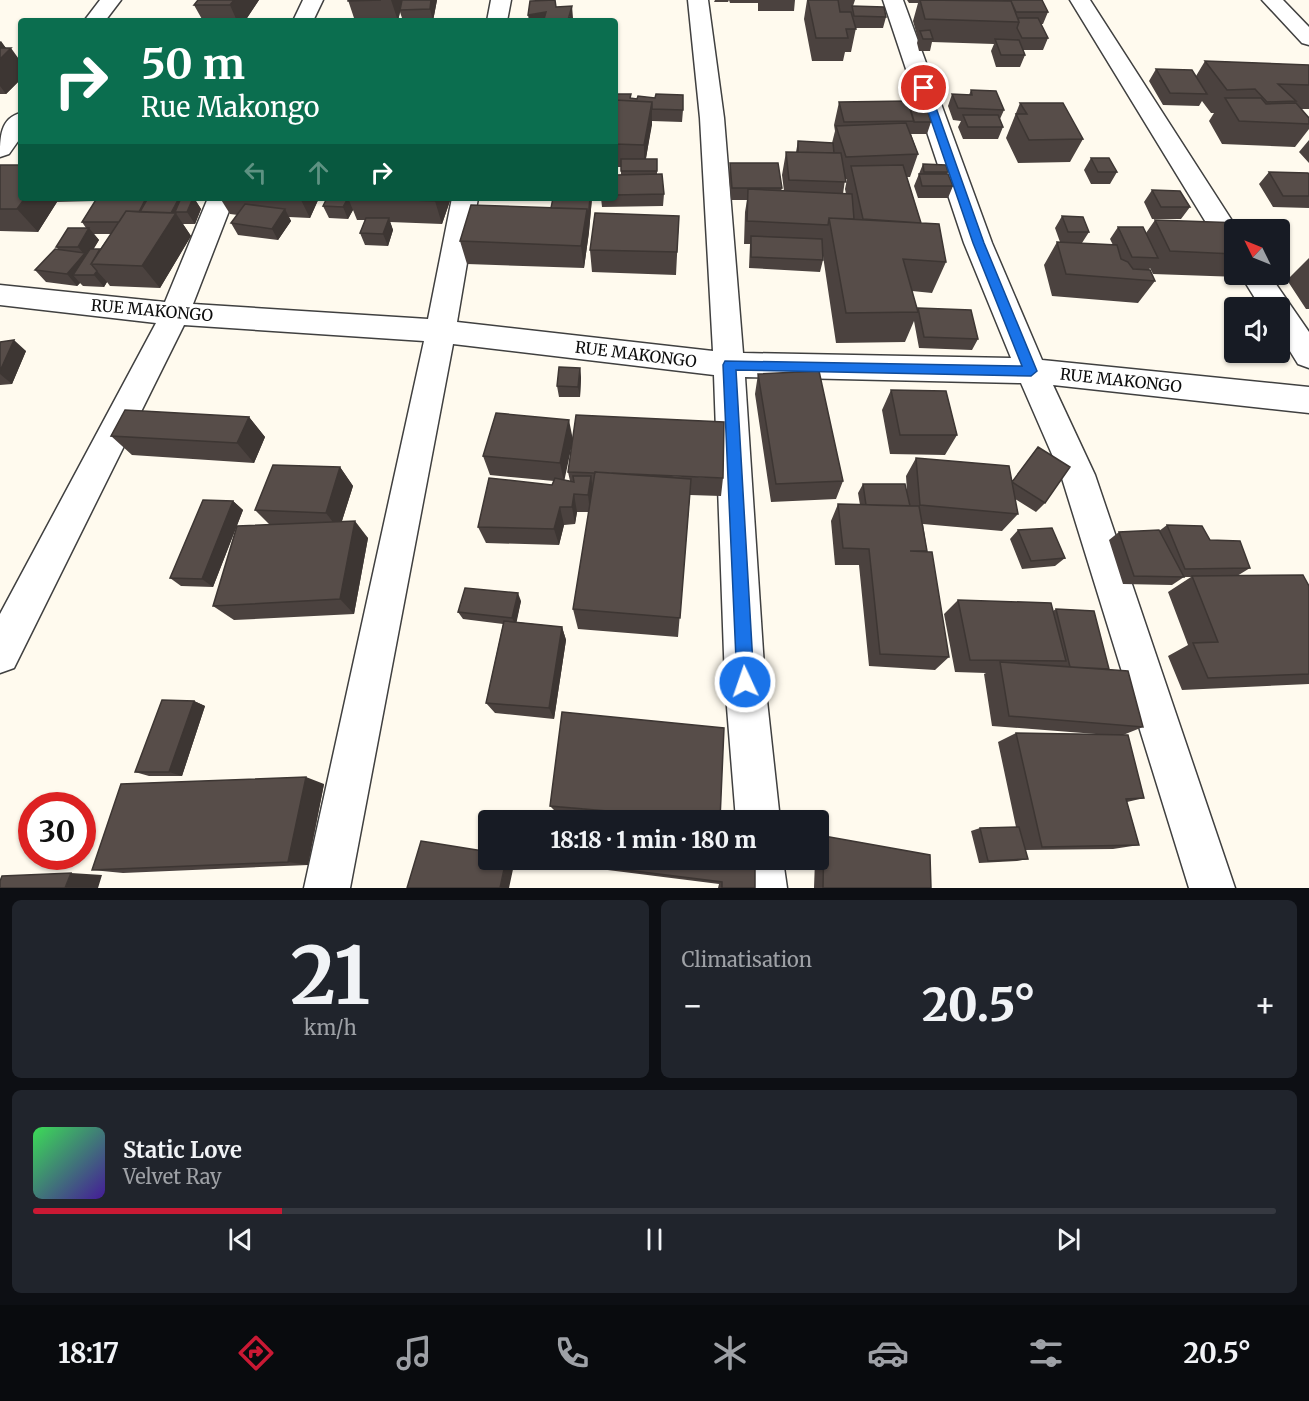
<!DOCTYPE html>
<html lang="fr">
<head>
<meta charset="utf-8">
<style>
	body { margin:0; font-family:Merriweather,serif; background:#20242c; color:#f1f3f6; height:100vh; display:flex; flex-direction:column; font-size:22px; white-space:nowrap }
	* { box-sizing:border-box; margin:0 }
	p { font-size:20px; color:#9ea1a6 }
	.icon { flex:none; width:33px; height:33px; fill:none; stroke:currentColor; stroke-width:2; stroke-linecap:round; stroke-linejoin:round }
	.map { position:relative; height:888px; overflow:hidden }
	.sheet { display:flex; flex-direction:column; gap:12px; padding:12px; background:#0d0f14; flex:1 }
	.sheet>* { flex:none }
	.guide { position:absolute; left:18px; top:18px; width:600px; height:183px; border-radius:6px; box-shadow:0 2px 4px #0004; background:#0b6e4f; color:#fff; overflow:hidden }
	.needle { width:39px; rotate:313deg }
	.controls { position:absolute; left:1224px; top:219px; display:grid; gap:12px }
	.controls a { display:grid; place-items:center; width:66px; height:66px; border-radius:6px; background:#171b24; box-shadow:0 2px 4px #0004; font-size:30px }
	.speed { position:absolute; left:18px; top:792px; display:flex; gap:12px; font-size:30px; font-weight:700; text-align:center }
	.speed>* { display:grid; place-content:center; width:78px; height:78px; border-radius:50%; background:#171b24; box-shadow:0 2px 4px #0004; line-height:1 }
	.speed .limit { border:9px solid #d22; background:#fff; color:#111 }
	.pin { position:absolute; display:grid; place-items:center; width:51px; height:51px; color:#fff; margin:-26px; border:3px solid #fff; border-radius:50%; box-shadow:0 2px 6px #0007 }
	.me { position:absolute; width:66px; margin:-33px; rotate:357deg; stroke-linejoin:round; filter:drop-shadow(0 0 4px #0008) }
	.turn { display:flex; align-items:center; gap:21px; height:126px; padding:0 24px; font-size:27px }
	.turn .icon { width:78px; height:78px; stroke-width:2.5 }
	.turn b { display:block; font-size:42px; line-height:51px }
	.lanes { display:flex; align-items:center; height:57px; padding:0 24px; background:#0003; justify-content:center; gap:30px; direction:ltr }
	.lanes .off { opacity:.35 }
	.big { font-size:45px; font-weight:800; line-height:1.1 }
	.sheet .widget { flex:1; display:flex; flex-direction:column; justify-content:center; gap:9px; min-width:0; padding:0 21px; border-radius:9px; background:#20242c }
	.sheet .dial { align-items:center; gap:0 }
	.dial b { font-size:78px; line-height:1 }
	.song { display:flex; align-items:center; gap:18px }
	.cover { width:72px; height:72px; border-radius:9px; background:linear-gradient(135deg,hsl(130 70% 55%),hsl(260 70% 35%)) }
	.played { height:6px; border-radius:3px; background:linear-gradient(90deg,#ca1934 20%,#363941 20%) }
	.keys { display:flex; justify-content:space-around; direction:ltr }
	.heat { display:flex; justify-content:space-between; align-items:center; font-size:33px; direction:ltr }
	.sheet .tiles { flex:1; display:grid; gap:12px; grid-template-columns:1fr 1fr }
	.widget:last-child { grid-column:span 2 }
	.trip { position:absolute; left:478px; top:810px; width:351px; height:60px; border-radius:6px; background:#171b24; box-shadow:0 2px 4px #0004; font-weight:800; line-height:60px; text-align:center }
	.tabs { display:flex; height:96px; justify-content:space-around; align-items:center; background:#090b0e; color:#9ea1a6 }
	.tabs .icon { width:42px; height:42px }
	.tabs .active { color:#ca1934 }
	.tabs b { font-size:27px; color:#f1f3f6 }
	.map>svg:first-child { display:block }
</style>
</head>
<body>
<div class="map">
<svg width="1309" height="888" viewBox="0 0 1309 888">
	<rect width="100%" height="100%" fill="#fffaee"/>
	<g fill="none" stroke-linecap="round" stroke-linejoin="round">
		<g stroke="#404040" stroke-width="3">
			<path id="street" d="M100 0H121L105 21H84Z
				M303 0H323L313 21H293Z
				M491 0H511L507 21H487Z
				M688 0H708L724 118 743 353 1011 358 964 243 883 0H903L992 243 1042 360 1309 387V413L1053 385 1095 475 1235 888H1189L1061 475 1021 383 745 377 765 682 780 820H736L725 682 714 375 453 344 350 888H304L424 341 184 325 14 668 0 673V614L156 323 0 305V285L165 302 208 198H234L193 304 428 319 452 198H478L457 322 713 351 700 118Z
				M1070 0H1090L1238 230H1234V254L1224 252Z
				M1262 0H1283L1309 27V45L1302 43Z
				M21 113V137L9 154 0 157C0 138 0 118 21 113Z
				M1240 274H1269L1309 332V368L1298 364 1280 335V308H1261Z
				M738 860H783L787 888H741Z"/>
		</g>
		<use href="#street" fill="#fff" fill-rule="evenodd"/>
	</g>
	<path fill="#4b423f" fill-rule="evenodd" d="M198 0H259L245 21H203L194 5Z
		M348 0H437L433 21H403L400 12 398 21H355Z
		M715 0H729L728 2H714Z
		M729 0H795L794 11H758V3H730Z
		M807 0H855L853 6 886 17 883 28H856L851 52H845L843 61H812L804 19Z
		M907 0H1042L1048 12 1043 24H1041L1048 38 1043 50H1023L1025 55 1020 67H996L991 51 994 44 932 42 930 51H919L917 43 918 39 913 21 918 3H909Z
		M0 41 6 48 21 62V79L6 94H0Z
		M1205 61 1309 65V109H1301L1309 118V129L1295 147 1222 144 1209 121 1214 113H1211L1202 101 1199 106 1163 105 1149 81 1156 69 1196 76Z
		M971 90 1004 110 1000 119 1003 127 998 139H963L958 127 961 121 953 120 948 106 952 94 969 95Z
		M615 94H631V98L683 110 682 122 652 121 646 159H657V174L664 194 663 206 602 207 601 198H615V175H621V167H615Z
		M839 102 910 109 931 122 927 134H911L918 154 910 177H907L921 223 946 262 932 293 912 291 917 311 918 308 978 339 972 350 919 348 914 321 905 342 836 343 823 256V260L820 272 749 268 750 244H744L745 212 747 200H731L729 175 730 163 782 188 781 191H784L782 175 786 152H796L798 141 832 143 835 131 834 125ZM847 179 845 189 846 194H843L845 180Z
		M1020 103 1083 139 1070 162 1018 163 1006 138Z
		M1309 140V163L1299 152Z
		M1091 158 1117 172 1110 184H1091L1084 170Z
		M923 164 948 172 947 174 953 186 948 198H918L914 186Z
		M0 165 21 198H194L201 209 195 224H183L181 221 191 236 160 288 110 286 107 282 104 287 83 286 80 283 77 286 46 282 35 270 59 250 56 247 86 228 82 222 95 201 57 202 38 232 0 231ZM94 234H111L100 249H93L99 240Z
		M1269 172 1309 175V208L1273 207 1259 184Z
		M1152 190 1190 207 1181 219H1152L1144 202Z
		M220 198H319L310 218 289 217 291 221 278 240 238 235 231 223 238 215 230 214Z
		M327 198H451L442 224 390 222 393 230 388 246 365 245 360 233 365 220H357L353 210 348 219 329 218 323 206Z
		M553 198H592L589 232 584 268 467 264 460 241 551 208Z
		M679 216 676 275 592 272 590 250Z
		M1062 216 1089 232 1082 243 1113 245 1110 239 1118 227 1146 233 1155 220 1234 230V274H1241L1239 277 1153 274 1150 268 1149 270 1133 269 1155 281 1138 303 1052 296 1044 265 1057 242H1060L1055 228Z
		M1309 258V309H1306L1287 280Z
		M0 342 26 351 12 384 0 385Z
		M580 368 581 378 580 397H559L557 386Z
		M758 374 843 481 836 499 771 502 755 394Z
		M891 390 957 435 945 455 890 454 882 410Z
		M249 417 265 437 254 463 132 455 111 436Z
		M569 420 564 480 570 481 568 472 723 478 721 496 690 495 678 637 578 629 573 609 589 512H577L575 524 564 525 559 545 486 543 478 527 552 485 554 481 490 475 483 456Z
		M1038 447 1045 503 1036 512 1015 499 1018 514 1002 531 923 524 927 551 926 552 949 657 935 670 869 666 859 565H835L831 521 838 504 860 505 858 493 863 484 907 492 906 476 916 458 1012 482Z
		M340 467 353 486 342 521 368 538 354 614 234 620 213 606 269 524 255 510Z
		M233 501 243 510 213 587 181 586 170 578Z
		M1167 525 1210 540 1250 568 1237 576 1309 586V684L1182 690 1168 656 1188 645 1168 592 1191 577H1184L1172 585 1123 584 1109 540 1119 532 1159 531Z
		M1018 530 1065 558 1055 566 1022 569 1010 539Z
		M958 600 1053 611 1056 609 1109 669 1143 727 1123 735 1144 798 1127 802 1139 845 1113 849 1025 850 1028 859 1017 861 979 863 971 831 980 828 1016 827 998 742 1016 733 1096 734 992 726 984 674 986 673 955 672 944 614Z
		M521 601 516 622 562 627 566 640 554 719 495 713 486 703 503 624 463 619 458 612Z
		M194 701 205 706 182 776H149L135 772Z
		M324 784 308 865 123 873 92 870Z
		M550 806 720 820H552L626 818 556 812Z
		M824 836 931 888H814L815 860H819V839Z
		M546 860H755V888H718L719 884 552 863Z"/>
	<path fill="#3d3633" d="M234 0H259L245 21H237L230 5Z
		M391 0H403L400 10V12L398 21Z
		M431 0H437L433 21 430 9Z
		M572 6 573 18V21H568Z
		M546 12 547 21H529L528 15Z
		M1 41 8 51 11 48 21 62V79L6 94 0 86V42Z
		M652 102V125L644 168V145Z
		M25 198H54L57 202 38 232 17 209Z
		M176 198H188L175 212 191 236 160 288 142 266Z
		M193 198H194L201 209 195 224 187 212Z
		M300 198H319L310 218Z
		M348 198 353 210 348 219 343 207Z
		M436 198H451L442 224 435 201Z
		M590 198H592L589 231 588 219Z
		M285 209 291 221 278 240 272 229Z
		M587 209 589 232 584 268 581 246Z
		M389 218 393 230 388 246 383 234Z
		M89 228 99 240 89 257 91 264 73 275 80 283 77 286 67 274 84 254 78 247Z
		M97 271 107 282 104 287 94 275Z
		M14 340 26 351 12 384 0 374V371Z
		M580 368 581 378 580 397 578 387Z
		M249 417 265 437 254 463 237 443Z
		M569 420 573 440 564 482 560 463Z
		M340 467 353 486 339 530 326 513Z
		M591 476 594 495 590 512 588 495Z
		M574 494 577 512 575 524 572 507Z
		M233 501 243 510 213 587 202 579Z
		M560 507 564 525 559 545 554 529Z
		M355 521 368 538 354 614 340 599Z
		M518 593 521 601 516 625 512 618Z
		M562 627 566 640 554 719 549 708Z
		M194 701 205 706 182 776 169 772Z
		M306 777 324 784 308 865 288 862Z
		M506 860H515L509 888H500Z
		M71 873 102 875 98 888H65Z"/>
	<path fill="#574d49" stroke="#3d3633" stroke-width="1.5" d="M198 0H234L230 5H194Z
		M348 0H381L348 1Z
		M402 0H431L430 9 400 10Z
		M555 0 556 7 572 6 568 20 521 21 544 19 546 12 528 15 530 1Z
		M808 0H838L840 12H851L856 29H846L848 38H816Z
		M920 0 1011 1 1019 22 925 19Z
		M1003 0H1042L1048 12H1016L1011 1Z
		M852 6 884 7 886 17 854 16Z
		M1018 18H1038L1048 38H1022L1017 28 1019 22Z
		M169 19H192L190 21H168Z
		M930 30 933 39H923L920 31Z
		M995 39 1019 40 1025 55H1001Z
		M0 48H11L0 59Z
		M1205 61 1309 65V85L1278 84 1296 101 1267 102 1255 89 1227 90Z
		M1156 69 1192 70 1207 94 1170 93Z
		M971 90 996 91 1004 110 958 108 952 94 972 95Z
		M615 94H631L630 98 637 99 638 96 655 98 656 94 683 95V110L652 109V102L615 100Z
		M1225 98H1261L1266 104 1296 103 1309 118V124L1239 121Z
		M615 100 652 102 644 145 615 144Z
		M908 101 914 121 844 122 839 102Z
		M1020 103H1063L1083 139 1029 140 1016 114H1027Z
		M910 109H927L931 122H914Z
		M963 115H998L1003 127H968Z
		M906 123 918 154 846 157 836 126Z
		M798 141 833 143 834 153 798 152Z
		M786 152 841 153 846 182 789 180Z
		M1091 158H1109L1117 172H1098Z
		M621 159H657V171H621Z
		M730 163H778L782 188H732Z
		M923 164 946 165 948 172H924Z
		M0 165H21V198H25L17 209H0Z
		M903 165 921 223 863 219 851 166Z
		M1269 172 1308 173 1309 175V196H1283Z
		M662 174 664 194 615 195V175Z
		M919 174H948L953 186H922Z
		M748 189 852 194 854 219 829 218 828 225 747 221Z
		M1152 190 1180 191 1190 207H1161Z
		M97 198H146L139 212 126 211 119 222H82Z
		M148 198H179L171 213 140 212Z
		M181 198H193L187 212H175Z
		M327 198H348L343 207 323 206Z
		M365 198H436L435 201Z
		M553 198H590L588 219 587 209 551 208Z
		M245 204 285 209 272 229 231 223Z
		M471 205 587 209 581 246 460 241Z
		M126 211 176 213 142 266 91 264Z
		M595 213 679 216 677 252 590 250Z
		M1062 216 1083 217 1089 232H1068Z
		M366 218H389L383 234 360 233Z
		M829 218 939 224 946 262 903 259 918 312 846 313Z
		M1155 220 1241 223 1245 230H1234V254L1170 251Z
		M1118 227H1143L1158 258 1132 257Z
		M68 228H89L78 247H56Z
		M751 236 822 239 823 260 751 257Z
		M1057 242 1117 245 1121 259 1128 262 1133 269 1150 270 1155 281 1066 274Z
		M55 249 85 253 67 274 35 270Z
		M90 249H100L91 264 97 271 94 275H73Z
		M918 308 971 310 978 339 924 337Z
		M14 340 0 371V342Z
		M559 367 580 368 578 387 557 386Z
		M819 371 843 481 776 484 758 374Z
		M891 390 946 391 957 435H900Z
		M125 410 249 417 237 443 111 436Z
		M496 413 569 420 560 463 483 456Z
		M576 415 724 422 723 478 630 474 595 472V473L568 472Z
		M1038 447 1070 467 1045 503 1012 482Z
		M916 458 1009 466 1018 514 920 505Z
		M273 465 340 467 326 513 255 510Z
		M595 472 691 479 680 618 573 609Z
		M573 476H591L588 495 574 494 572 507H560L554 529 478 527 489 478 552 485 555 478 574 482Z
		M863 484H905L910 506 866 505Z
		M203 500 233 501 202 579 170 578Z
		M838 504 919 506 927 551H910L932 552 949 657 880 654 869 549 843 548Z
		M355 521 340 599 213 606 237 526Z
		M1167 525 1202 526 1210 540 1240 541 1250 568 1185 569Z
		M1052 528 1065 558 1031 561 1018 530Z
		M1159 530 1184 577 1134 576 1119 532Z
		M1303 575 1309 586V674L1208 678 1193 643 1218 642 1192 576Z
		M465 588 518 593 512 618 458 612Z
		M958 600 1051 603 1066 661 970 660Z
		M1056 609 1094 611 1109 669 1070 667Z
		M504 621 562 627 549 708 486 703Z
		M1000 662 1128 671 1143 727 1009 716Z
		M162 700 194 701 169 772H135Z
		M562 712 724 728 720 820H711L550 806Z
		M1016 733 1128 735 1144 798 1126 799 1139 845 1042 847Z
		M306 777 288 862 92 870 121 784Z
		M553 813 653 820H552Z
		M1019 827 1028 859 988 861 980 828Z
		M824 836 930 855 931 888H823Z
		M421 841 489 852V860H506L500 888H407Z
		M546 860H755V888H722V882Z
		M71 873 65 888H0V881L2 876Z"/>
	<path fill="#1a73e8" stroke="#114b97" stroke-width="1.5" d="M924 86 929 88 984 243 1037 371 1031 376 736 370 754 682 751 688 745 690 740 688 737 682 723 365 725 361 1022 366 973 243 920 88Z"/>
	<g text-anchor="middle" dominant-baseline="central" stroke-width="6" stroke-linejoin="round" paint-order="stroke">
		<g font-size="16" fill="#0d0d0d" stroke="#fff">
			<text transform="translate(152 310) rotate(5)">RUE MAKONGO</text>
			<text transform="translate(636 354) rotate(7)">RUE MAKONGO</text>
			<text transform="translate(1121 380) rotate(6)">RUE MAKONGO</text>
		</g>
	</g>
</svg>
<div class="controls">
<a><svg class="needle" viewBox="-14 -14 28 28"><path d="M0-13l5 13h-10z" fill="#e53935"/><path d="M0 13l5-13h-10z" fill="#9ea1a6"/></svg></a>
<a><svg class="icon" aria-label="sound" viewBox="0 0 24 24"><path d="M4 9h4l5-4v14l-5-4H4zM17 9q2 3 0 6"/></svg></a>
</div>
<div class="speed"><div class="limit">30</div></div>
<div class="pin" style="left:924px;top:88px;background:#d93025"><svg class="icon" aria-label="arrive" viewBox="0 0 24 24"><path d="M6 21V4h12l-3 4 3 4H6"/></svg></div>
<svg class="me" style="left:745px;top:682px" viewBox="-20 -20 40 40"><circle r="17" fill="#1a73e8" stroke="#fff" stroke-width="3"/><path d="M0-11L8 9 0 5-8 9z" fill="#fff"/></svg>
<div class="trip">18:18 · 1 min · 180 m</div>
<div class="guide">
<div class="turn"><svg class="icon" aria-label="right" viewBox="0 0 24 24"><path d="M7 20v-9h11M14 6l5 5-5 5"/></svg><div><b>50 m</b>Rue Makongo</div></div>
<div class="lanes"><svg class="icon off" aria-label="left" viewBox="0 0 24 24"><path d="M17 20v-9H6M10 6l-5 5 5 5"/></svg><svg class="icon off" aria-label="ahead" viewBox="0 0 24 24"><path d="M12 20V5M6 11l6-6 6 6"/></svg><svg class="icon" aria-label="right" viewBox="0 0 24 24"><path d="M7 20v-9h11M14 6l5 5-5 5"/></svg></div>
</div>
</div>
<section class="sheet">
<div class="tiles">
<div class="widget dial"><b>21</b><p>km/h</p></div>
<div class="widget"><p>Climatisation</p>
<div class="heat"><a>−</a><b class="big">20.5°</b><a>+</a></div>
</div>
<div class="widget">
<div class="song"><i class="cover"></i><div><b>Static Love</b><p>Velvet Ray</p></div></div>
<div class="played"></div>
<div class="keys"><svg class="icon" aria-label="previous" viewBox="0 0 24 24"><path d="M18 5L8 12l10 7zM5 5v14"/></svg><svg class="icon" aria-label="pause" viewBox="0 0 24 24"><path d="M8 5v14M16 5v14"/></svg><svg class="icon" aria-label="next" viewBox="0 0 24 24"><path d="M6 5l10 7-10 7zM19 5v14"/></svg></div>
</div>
</div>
</section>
<nav class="tabs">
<b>18:17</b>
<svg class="icon active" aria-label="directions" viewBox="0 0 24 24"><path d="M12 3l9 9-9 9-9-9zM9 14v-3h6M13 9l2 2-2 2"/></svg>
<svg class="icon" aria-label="music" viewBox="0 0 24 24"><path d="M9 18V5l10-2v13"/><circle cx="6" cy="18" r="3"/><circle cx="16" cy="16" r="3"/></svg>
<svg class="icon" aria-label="phone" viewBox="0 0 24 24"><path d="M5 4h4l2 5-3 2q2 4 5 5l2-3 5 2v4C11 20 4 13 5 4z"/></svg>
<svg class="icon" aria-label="climate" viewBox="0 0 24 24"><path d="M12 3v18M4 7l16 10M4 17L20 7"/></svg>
<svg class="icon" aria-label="car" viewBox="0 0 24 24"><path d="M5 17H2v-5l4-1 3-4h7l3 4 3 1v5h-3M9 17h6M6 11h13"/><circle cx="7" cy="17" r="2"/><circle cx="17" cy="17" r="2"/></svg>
<svg class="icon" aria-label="filters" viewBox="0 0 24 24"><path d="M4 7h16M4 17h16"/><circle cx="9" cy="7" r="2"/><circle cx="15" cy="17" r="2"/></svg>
<b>20.5°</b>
</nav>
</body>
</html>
